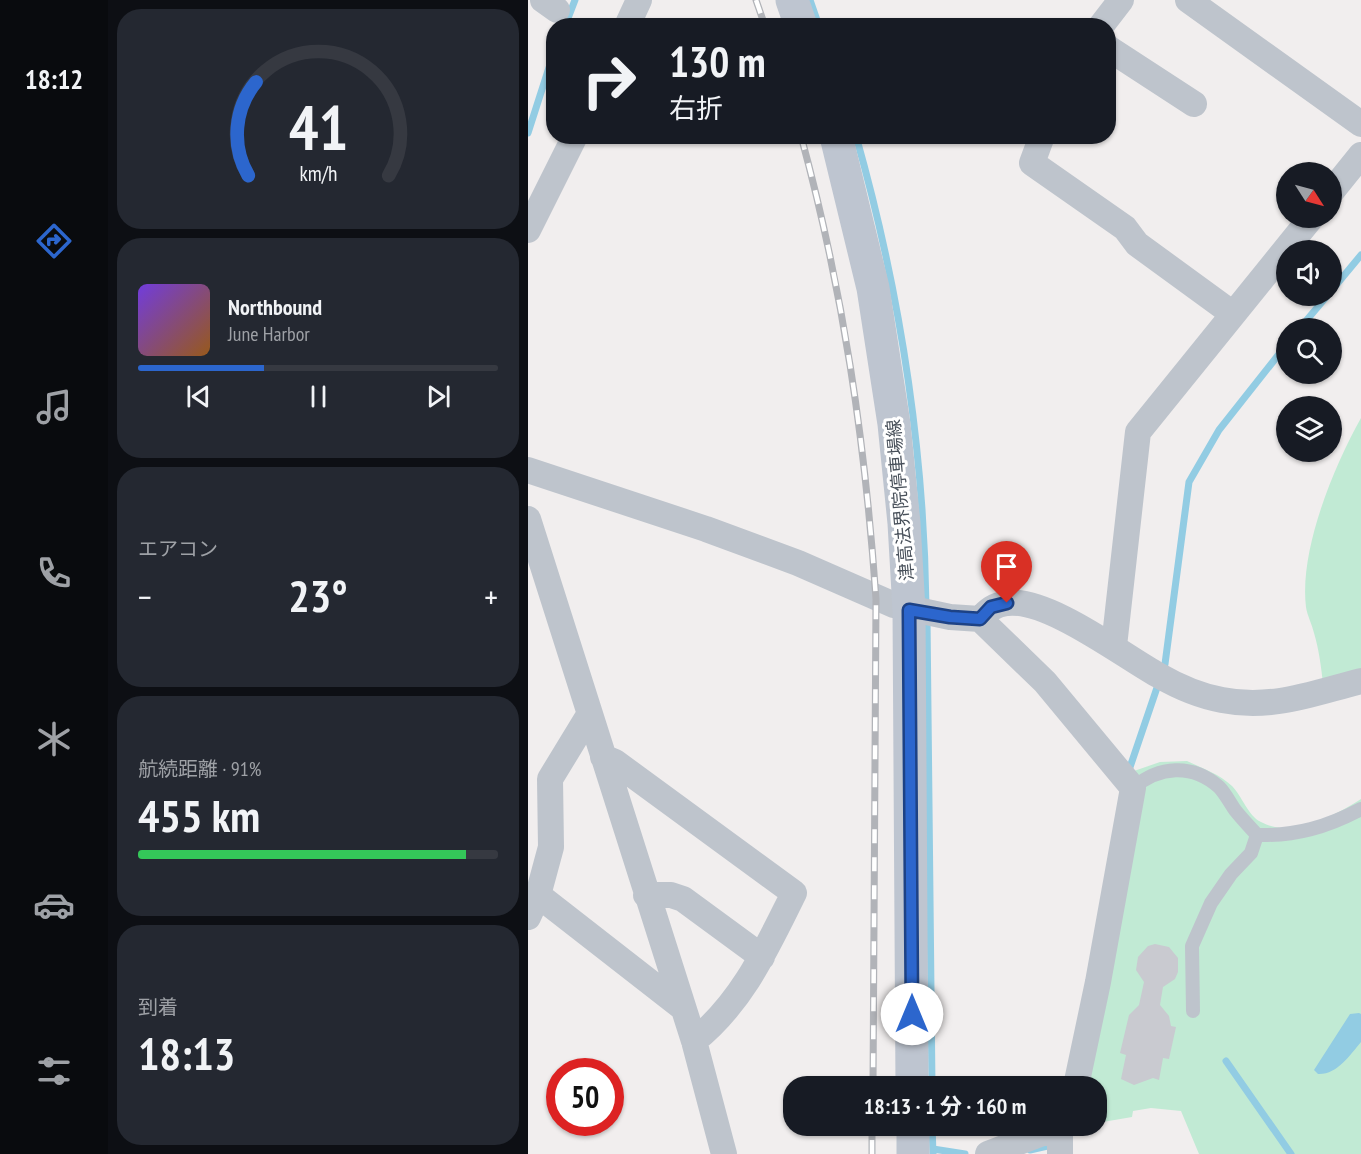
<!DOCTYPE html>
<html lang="ja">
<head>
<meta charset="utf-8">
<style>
	body { margin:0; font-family:"PT Sans Narrow","Noto Sans JP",sans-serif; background:#242831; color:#f1f3f6; height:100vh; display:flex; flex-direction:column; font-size:22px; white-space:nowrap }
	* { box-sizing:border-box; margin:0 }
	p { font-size:20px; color:#9ea1a6 }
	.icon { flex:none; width:33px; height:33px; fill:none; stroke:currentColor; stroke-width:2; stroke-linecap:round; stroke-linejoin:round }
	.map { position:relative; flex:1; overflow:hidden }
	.details { display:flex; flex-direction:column; gap:9px; padding:9px; background:#0d0f14; width:420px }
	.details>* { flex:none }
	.hud { position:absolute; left:18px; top:18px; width:570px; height:126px; border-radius:24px; box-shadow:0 2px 4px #0004; background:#171b24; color:#f1f3f6; overflow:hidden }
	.needle { width:39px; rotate:126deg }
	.fabs { position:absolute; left:748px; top:162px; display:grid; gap:12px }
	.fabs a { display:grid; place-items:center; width:66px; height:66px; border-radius:50%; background:#171b24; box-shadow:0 2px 4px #0004; font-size:30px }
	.speed { position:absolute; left:18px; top:1058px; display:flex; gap:12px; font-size:30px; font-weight:700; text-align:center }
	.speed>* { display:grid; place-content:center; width:78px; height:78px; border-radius:50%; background:#171b24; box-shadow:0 2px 4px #0004; line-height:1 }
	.speed .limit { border:9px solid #d22; background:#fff; color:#111 }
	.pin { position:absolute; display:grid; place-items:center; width:51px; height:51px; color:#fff; margin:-62px -26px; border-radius:50% 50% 50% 0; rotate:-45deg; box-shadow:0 0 6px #0007 }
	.pin .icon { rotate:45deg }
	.me { position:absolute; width:66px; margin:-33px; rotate:0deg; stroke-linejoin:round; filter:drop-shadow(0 0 4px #0008) }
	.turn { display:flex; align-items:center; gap:21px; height:126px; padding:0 24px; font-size:27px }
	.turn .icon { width:78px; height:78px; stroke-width:2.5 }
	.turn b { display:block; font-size:42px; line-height:51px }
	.big { font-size:45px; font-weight:700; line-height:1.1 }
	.details .card { flex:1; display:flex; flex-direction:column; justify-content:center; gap:9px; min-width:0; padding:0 21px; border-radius:24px; background:#242831 }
	.details .dial { align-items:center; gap:0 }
	.dial svg { height:156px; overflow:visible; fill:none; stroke:#363941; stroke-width:7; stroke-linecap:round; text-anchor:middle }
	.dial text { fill:#f1f3f6; stroke:none }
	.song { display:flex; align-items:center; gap:18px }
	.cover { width:72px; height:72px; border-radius:9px; background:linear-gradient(135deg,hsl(260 70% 55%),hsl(30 70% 35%)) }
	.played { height:6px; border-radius:3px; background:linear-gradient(90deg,#2c66cd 35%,#363941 35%) }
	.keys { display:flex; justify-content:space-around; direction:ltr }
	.heat { display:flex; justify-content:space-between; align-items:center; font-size:33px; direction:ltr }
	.charge { height:9px; border-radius:4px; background:linear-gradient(90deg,#34c759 91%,#363941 0) }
	.trip { position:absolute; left:255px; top:1076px; width:324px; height:60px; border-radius:24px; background:#171b24; box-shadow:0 2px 4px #0004; font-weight:700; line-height:60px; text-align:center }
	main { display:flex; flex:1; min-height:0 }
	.tab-bar { display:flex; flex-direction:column; width:108px; justify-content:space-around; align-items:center; background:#090b0e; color:#9ea1a6 }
	.tab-bar .icon { width:42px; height:42px }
	.tab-bar .on { color:#2c66cd }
	.tab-bar b { font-size:27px; color:#f1f3f6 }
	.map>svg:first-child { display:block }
</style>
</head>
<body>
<main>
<nav class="tab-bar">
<b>18:12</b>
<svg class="icon on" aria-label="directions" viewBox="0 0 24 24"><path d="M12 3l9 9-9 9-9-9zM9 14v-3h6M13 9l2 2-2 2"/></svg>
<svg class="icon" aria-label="music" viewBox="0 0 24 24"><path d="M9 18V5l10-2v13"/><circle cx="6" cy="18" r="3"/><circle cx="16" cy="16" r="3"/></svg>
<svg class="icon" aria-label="phone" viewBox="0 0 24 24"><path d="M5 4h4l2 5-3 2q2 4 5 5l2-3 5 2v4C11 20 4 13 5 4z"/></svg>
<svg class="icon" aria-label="climate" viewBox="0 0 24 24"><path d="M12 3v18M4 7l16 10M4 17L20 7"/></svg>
<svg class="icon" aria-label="car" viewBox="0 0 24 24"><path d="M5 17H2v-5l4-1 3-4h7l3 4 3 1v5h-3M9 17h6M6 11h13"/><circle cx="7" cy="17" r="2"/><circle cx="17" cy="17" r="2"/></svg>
<svg class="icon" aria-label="filters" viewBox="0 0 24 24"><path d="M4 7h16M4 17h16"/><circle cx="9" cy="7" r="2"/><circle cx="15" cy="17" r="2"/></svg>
</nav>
<section class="details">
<div class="card dial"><svg viewBox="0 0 100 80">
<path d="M14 69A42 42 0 1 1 86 69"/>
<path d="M14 69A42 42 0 0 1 18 21" stroke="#2c66cd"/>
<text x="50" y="56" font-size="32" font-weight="700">41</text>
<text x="50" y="72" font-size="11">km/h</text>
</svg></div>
<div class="card">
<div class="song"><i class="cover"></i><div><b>Northbound</b><p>June Harbor</p></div></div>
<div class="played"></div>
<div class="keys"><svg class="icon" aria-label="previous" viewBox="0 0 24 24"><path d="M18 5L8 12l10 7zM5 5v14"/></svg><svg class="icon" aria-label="pause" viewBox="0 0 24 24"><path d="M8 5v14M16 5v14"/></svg><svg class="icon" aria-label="next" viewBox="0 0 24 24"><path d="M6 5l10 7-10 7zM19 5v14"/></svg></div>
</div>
<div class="card"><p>エアコン</p>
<div class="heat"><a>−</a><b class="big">23°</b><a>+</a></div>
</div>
<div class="card"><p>航続距離 · 91%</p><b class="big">455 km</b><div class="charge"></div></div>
<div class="card"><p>到着</p><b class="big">18:13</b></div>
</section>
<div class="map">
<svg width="833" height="1154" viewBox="0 0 833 1154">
	<rect width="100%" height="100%" fill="#f1eeee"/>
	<path fill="#c1ead4" d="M833 418V674L795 683C793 666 791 650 786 633 784 624 779 615 778 607 771 550 806 466 833 418Z
		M659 761C674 768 691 774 704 786 714 796 720 816 733 822 764 839 806 816 833 799V1154H671L653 1111 623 1108 605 1111 604 1117 569 1123 568 1086H553L606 771 632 762Z"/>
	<path fill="#92cce3" d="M831 1013 833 1014V1042C822 1055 809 1075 790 1074L786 1070 822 1014Z"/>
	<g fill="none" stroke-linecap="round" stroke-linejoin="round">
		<path stroke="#92cce3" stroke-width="7" d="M282 0 291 26
			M37 26 47 0
			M0 133 26 52
			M328 136C371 288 396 449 398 606
			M804 290 833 255
			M772 328 799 296
			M399 618 404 1086
			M600 773 637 664 661 482 691 430 759 344
			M698 1061 763 1154
			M404 1125 405 1154
			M405 1149 437 1154
			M502 1150 524 1145 525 1143"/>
	</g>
	<path fill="#c9cad0" d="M627 944 641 947 650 958V972L647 979 635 987 632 1005 641 1016 643 1026 648 1027 641 1059 635 1058 631 1080 625 1078 606 1085 593 1079 598 1055 592 1053 601 1015 611 1005 616 982 608 970 610 957 620 946Z"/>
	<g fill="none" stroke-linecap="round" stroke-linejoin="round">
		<path stroke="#bec4cc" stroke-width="14" d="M605 788C631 766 664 763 691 787 697 793 702 803 707 810 714 819 722 827 729 835
			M665 1011 664 946 683 903 703 874 723 853 729 835C768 836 799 827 833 809"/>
		<path stroke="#bec4cc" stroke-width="26" d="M15 0 29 10
			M660 0 833 124
			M99 26 111 0
			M573 26 593 0
			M580 48 666 104
			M514 136 504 163 597 228 609 244 705 314
			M804 191 833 155
			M0 230 47 136
			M0 470 178 529 270 563 366 605 422 617 452 619 517 682 605 788 570 982 548 1086
			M0 519 166 1041 196 1154
			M452 619C460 610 466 605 479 603 520 598 594 655 630 675 649 686 672 696 694 700 744 710 785 693 833 681
			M586 646 610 432 783 218
			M75 757 87 762 266 893C239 947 215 1002 166 1041
			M10 895 155 1008
			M118 895H143L155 899 234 957
			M0 917 10 895 23 847 22 779 61 715
			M532 1127V1154
			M460 1154 535 1125"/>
		<path stroke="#bec5d0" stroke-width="33" d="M264 0 273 26
			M308 136 345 288 366 424 376 523 381 610 384 1086
			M385 1125V1154"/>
		<g stroke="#b1b3b8" stroke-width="7">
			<path id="rail" d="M228 0 237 26
				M273 136C315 290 337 440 348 599L345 1086
				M344 1154V1125"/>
		</g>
		<use href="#rail" stroke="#fff" stroke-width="4.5" stroke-dasharray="14" stroke-linecap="butt"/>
	</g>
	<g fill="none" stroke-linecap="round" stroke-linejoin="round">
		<g stroke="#1d4285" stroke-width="15">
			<path id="route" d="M384 1014 381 610 422 617 452 619 463 607 479 603"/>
		</g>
		<use href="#route" stroke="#2c66cd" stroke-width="10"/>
	</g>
	<g text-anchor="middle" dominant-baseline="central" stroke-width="6" stroke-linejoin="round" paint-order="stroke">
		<g font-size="18" fill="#48505a" stroke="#fff">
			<text transform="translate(372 500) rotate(-95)">津高法界院停車場線</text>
		</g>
	</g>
</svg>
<div class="fabs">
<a><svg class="needle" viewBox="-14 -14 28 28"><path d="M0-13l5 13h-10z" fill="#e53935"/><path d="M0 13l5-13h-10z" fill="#9ea1a6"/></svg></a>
<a><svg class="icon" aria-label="sound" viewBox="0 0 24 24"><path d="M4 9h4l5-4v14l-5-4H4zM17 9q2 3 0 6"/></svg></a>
<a><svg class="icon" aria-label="search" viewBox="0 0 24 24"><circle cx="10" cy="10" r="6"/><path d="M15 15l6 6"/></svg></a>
<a><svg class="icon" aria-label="layers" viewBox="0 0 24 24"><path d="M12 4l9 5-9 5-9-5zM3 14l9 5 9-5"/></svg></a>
</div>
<div class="speed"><div class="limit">50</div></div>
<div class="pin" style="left:479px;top:603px;background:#d93025"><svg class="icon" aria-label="arrive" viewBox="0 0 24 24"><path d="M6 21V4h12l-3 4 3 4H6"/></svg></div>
<svg class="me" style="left:384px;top:1014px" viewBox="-20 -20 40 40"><circle r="19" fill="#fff"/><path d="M0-13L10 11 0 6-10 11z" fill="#2c66cd"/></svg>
<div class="trip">18:13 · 1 分 · 160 m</div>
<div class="hud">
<div class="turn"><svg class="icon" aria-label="right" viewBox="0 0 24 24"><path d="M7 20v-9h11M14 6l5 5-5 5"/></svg><div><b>130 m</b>右折</div></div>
</div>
</div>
</main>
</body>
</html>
